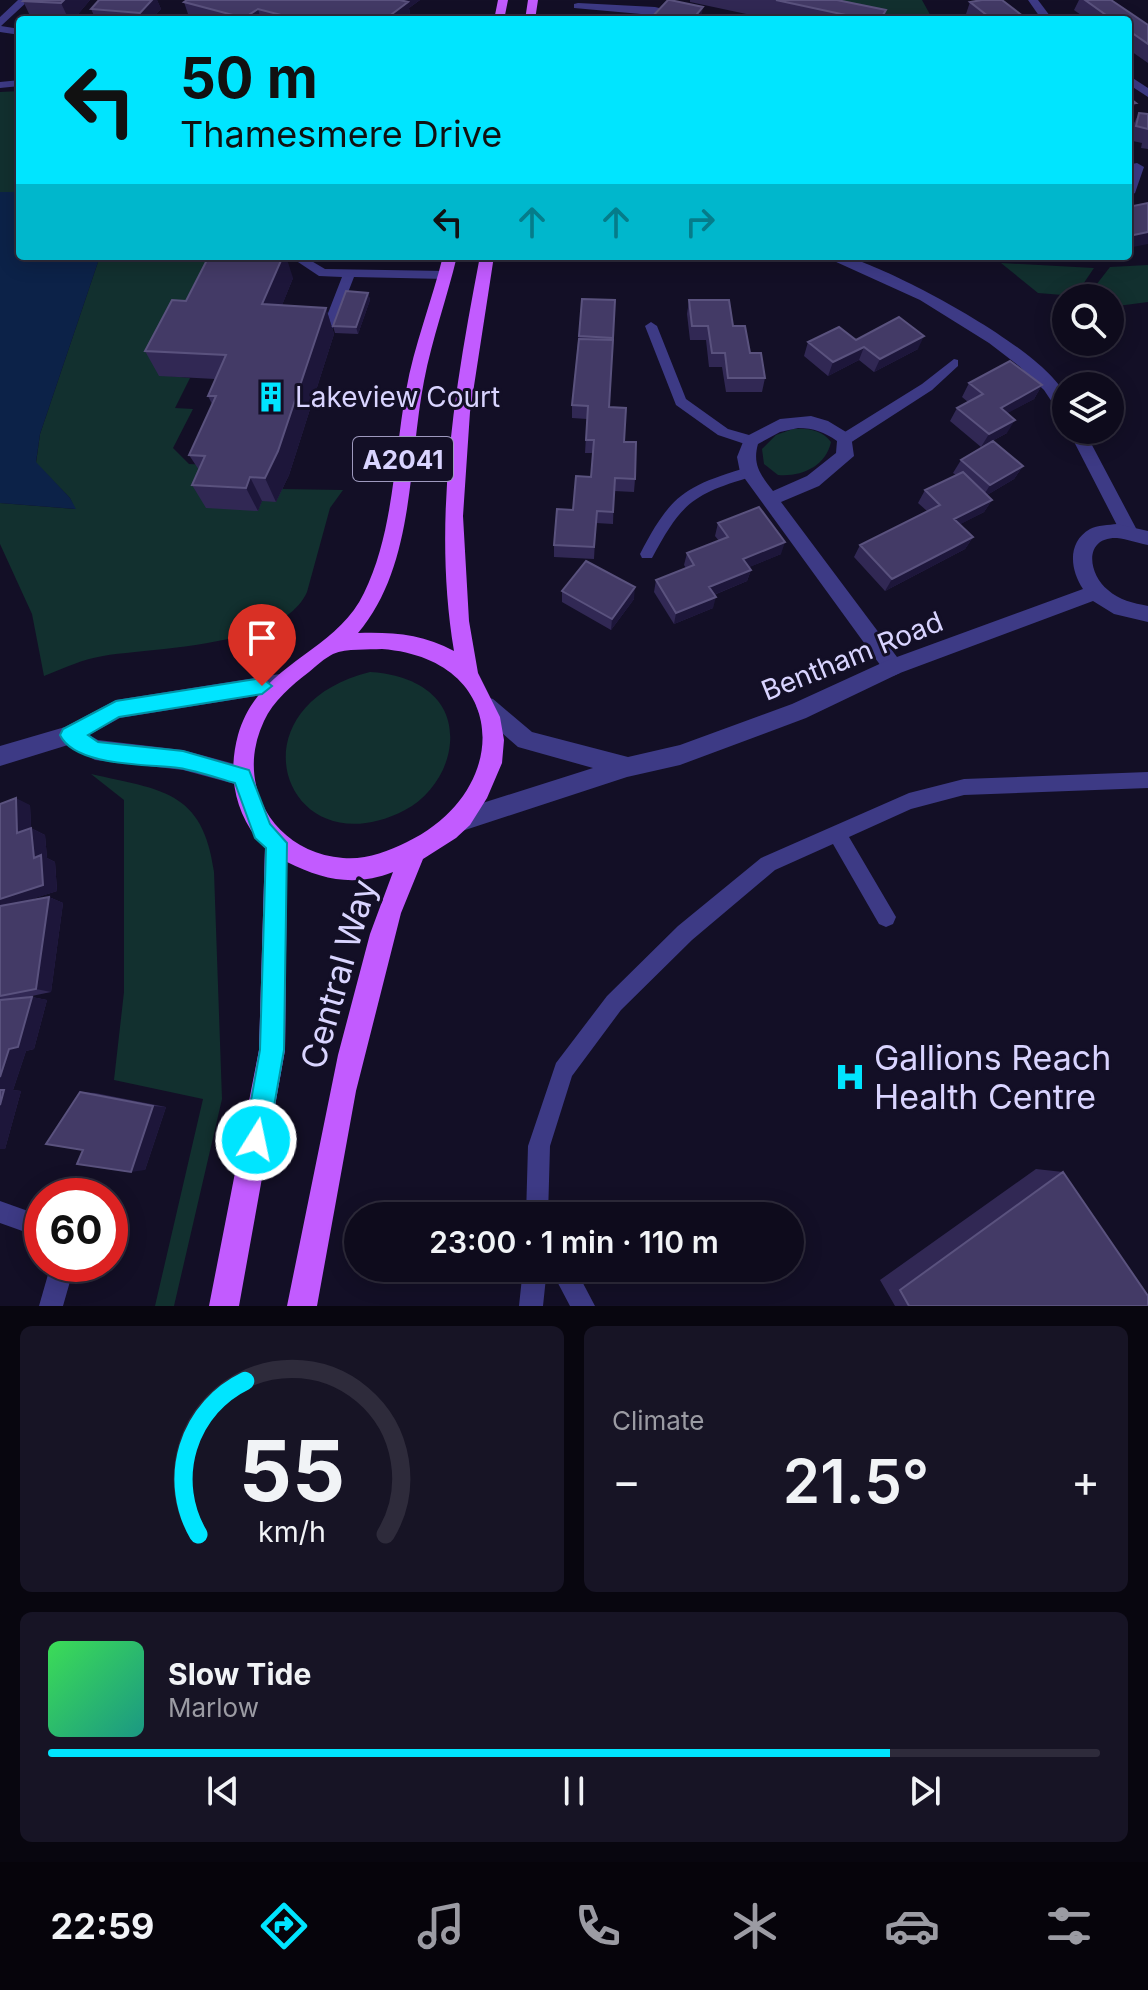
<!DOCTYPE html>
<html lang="en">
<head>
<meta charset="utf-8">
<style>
	body { margin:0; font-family:Inter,sans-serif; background:#171425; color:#f1f3f6; height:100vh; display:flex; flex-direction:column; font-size:30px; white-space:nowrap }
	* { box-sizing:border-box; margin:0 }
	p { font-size:26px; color:#9b9ba3 }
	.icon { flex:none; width:44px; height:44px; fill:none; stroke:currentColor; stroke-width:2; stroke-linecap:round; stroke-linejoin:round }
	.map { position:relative; height:1306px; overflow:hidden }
	.side { display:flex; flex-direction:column; gap:20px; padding:20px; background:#08060f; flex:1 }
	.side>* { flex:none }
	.guide { position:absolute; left:16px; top:16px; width:1116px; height:244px; border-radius:8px; box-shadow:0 4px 20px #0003,0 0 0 2px #2e2b3b; background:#00e5ff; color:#111; overflow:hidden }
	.buttons { position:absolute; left:1052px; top:284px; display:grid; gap:16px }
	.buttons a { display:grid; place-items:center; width:72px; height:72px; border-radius:50%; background:#0e0b1c; box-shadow:0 4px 20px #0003,0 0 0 2px #2e2b3b; font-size:40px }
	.speed { position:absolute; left:24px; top:1178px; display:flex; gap:16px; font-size:40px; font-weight:700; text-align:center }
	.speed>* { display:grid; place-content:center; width:104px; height:104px; border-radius:50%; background:#0e0b1c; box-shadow:0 4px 20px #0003,0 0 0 2px #2e2b3b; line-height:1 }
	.speed .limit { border:12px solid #d22; background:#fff; color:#111 }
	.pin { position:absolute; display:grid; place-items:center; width:68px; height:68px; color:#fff; margin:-82px -34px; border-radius:50% 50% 50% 0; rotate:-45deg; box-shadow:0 0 8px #0007 }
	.pin .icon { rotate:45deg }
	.me { position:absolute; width:88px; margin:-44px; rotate:10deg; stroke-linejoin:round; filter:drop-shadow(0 0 6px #0008) }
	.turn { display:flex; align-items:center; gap:28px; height:168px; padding:0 32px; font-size:36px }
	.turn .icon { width:104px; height:104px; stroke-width:2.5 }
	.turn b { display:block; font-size:56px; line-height:68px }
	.lanes { display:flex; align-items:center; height:76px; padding:0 32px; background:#0003; justify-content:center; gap:40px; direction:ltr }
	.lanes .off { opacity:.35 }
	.big { font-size:60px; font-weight:600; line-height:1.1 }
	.side .tile { flex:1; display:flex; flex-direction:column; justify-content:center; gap:12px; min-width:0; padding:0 28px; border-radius:12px; background:#171425 }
	.side .dial { align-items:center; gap:0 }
	.dial svg { height:208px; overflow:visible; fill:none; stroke:#2e2b3b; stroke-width:7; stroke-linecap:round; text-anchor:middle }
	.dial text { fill:#f1f3f6; stroke:none }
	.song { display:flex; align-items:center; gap:24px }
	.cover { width:96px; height:96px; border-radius:12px; background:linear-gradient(135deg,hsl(130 70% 55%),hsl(170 70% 35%)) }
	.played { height:8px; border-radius:4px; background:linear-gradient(90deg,#00e5ff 80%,#2e2b3b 80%) }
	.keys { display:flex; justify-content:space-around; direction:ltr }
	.heat { display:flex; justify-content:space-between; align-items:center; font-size:44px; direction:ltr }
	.side .tiles { flex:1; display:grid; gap:20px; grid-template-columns:1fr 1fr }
	.tile:last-child { grid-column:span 2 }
	.trip { position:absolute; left:344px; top:1202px; width:460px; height:80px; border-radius:40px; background:#0e0b1c; box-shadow:0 4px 20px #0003,0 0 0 2px #2e2b3b; font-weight:600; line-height:80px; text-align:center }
	.menu { display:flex; height:128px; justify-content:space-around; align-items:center; background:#06040b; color:#9b9ba3 }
	.menu .icon { width:56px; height:56px }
	.menu .active { color:#00e5ff }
	.menu b { font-size:36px; color:#f1f3f6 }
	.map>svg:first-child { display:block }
</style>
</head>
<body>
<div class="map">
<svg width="1148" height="1306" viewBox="0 0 1148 1306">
	<rect width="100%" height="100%" fill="#130f26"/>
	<path fill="#12302f" d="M826 0H922L933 20H906L829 4Z
		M20 91V192H0V92Z
		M100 256H211L160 375 190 378 175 408 193 409 173 448 189 464 209 465 262 501 281 489 343 490 330 508 307 592C282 648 156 647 103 656 83 659 64 668 44 676L32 614 0 544V503L75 509 70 498 36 463 40 434Z
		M1001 263 1094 268 1075 296 1038 293Z
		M1148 265V302L1110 307V298H1086L1110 267Z
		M793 429C808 428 822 430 831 442 826 466 802 477 778 475L764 464 762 449 776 435Z
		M370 672C410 674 454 694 450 743 448 770 430 797 405 810 286 872 226 708 370 672Z
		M91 774C161 790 203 790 214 872L222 1099 174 1306H155L203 1099 114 1080 124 992V800Z"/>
	<path fill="#0c2248" d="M0 192H20V256H100L40 434 36 462 70 498 76 509 0 503Z"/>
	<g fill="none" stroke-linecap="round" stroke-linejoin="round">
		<path fill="#3d3a85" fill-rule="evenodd" d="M435 14 439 17 438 20H430Z
			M20 80V86L0 88V82Z
			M289 256H303L325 269 446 271 452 275 446 279 354 277 335 326 329 330 323 326 342 277 319 276Z
			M651 322 657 326 686 399 728 429 756 437V445L751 446 718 435 676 405 645 326Z
			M954 359 958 360V366L932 390 850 443H840V435L922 384Z
			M749 467 754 468 756 472 754 476C693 494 682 502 652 558H642L640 554C671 494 685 486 749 467Z
			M1148 772V788L964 795 911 809 849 837 896 917 893 924 886 927 879 924 833 844 775 870 692 940 621 1010 572 1076 550 1146 548 1216H526L528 1146 556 1063 607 996 678 926 761 858 909 793 964 779Z
			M0 1201 42 1216V1238L0 1223Z
			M51 1264H75L63 1306H39Z
			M523 1268H547L543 1306H519Z
			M550 1268H575L595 1306H570Z"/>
		<path fill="#3d3a85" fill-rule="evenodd" d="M18 0H29L1 26 20 29V35L0 32V17Z
			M1028 0H1038L1053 20H1042Z
			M578 3 655 7 708 20 574 8V4Z
			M1128 75 1148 88V97L1128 84Z
			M1137 163 1144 167 1135 193 1128 197V174L1132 164Z
			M823 256C831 256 840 255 847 257 892 269 1052 353 1066 398 1068 402 1066 411 1066 416L1060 414 1044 390 1019 366 989 343 920 300Z
			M811 416 828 421 851 435 854 456 819 486 781 502 900 661 903 667 900 673 893 676 886 673 740 472 737 457 745 437 780 419ZM798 428C814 428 824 432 837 441L836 453 807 476 773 491C761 475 752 465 758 444L780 432Z
			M1068 430H1084L1138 532 1135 537H1123Z
			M280 674 287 677 290 683 287 689 280 692 120 718 89 735 98 740 183 750 242 766 250 769 253 776 250 783 242 786 183 770 95 760 68 745 0 766V746L65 727 116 700Z"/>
		<path fill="#3d3a85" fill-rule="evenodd" d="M1117 524 1148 531V545C1138 543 1127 539 1117 538 1083 537 1088 574 1108 590 1119 600 1133 603 1148 606V622L1114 614 1093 601 900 673 806 718 680 765 627 777 459 832 451 829 448 821 451 813 593 768 518 747 479 713 476 706 479 699 486 697 493 699 532 732 628 757 680 745 792 704 886 661 1083 589C1070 570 1067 542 1090 529 1097 525 1109 525 1117 524Z"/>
		<path fill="#c25bff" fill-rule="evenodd" d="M498 0H508L504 20H494Z
			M528 0H538L535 20H525Z
			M443 256H457C447 298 432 339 424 381 408 463 415 566 358 633 392 632 423 634 454 651 432 519 455 387 480 256H494L470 412 463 516 469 621 478 673 500 717 504 740 502 763 487 798 470 825 456 838 423 859 401 913 356 1091 317 1306H287L338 1055 370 934 393 872C355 887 323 880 287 862L285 1050 239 1306H209L259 1050 265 848C235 816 227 776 238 735 258 663 335 654 364 593 394 532 394 456 406 391 414 345 432 301 443 256ZM382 649C510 659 513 791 407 842 387 852 365 860 343 858 273 852 234 784 264 721 273 701 292 685 309 672 316 666 325 658 333 654 347 648 368 650 382 649Z"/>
	</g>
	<path fill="#312854" d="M24 0H90L73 20H32L23 1Z
		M99 0H157L161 9 151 20H96L91 9Z
		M187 0H420L409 8 411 20H190L184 2Z
		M690 0H837L886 10 884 20H774L690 2Z
		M1079 0H1111L1148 25V63L1128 49V20H1088L1074 10Z
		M970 2 1028 20H964Z
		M1139 113 1148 114V149L1141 148 1142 143 1128 140 1132 127Z
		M293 278 282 305 326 308 334 334 289 475 276 502 262 501 258 511 206 508 192 485 199 470 189 455 212 404 208 396 215 379 159 376 145 351 186 301Z
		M368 293 370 300 358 334 335 333 333 326Z
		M582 299 615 300 609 407 624 442 635 479 634 492 614 491 613 524 596 523 594 559 554 557V545L591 477 593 453H585L587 419 572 418V405Z
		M689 300 733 326 765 378 762 392H726L722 367H709L706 340H690L687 314Z
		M856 340 918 349 874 372 859 360 828 376 804 356 808 342Z
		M969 383 1042 385 1034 399 1007 413V433L981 447 950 421 957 408 968 402 962 397Z
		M961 460 1023 466 1014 479 987 495 992 500 984 512 960 524 973 537 965 549 885 591 854 557 860 545 927 511 918 503 925 490 956 475 953 473Z
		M718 523 781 554 749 567 751 570 747 581 714 595 713 608 674 624 654 592 656 580 686 568 684 565 687 553 719 541 715 536Z
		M562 591 634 599 611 630 562 602Z
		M0 804 30 805 31 828 45 835 47 858 55 862 57 891 22 902 49 897 63 903 51 992 22 998 32 997 47 1000 34 1049 26 1051 13 1090 21 1091 5 1149H0Z
		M80 1092 95 1093 166 1107 145 1170Z
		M1036 1169 1063 1172 1148 1306H895L880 1280Z"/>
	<path fill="#1d163a" d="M64 0H90L73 20H69L61 3Z
		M152 0H157L161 9 151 20H143L140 13Z
		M404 0H420L409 8 411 20H384L405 5Z
		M703 7 701 20H692Z
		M258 9 261 20H244V18Z
		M1136 103 1128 117V104Z
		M1148 232V244L1128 248 1129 236Z
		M283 256H286L293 278 272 330 262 304Z
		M368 293 370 300 358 334 356 327Z
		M326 308 334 334 289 475 276 502 265 478Z
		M924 336 918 349 874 372 880 359Z
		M864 347 859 360 828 376 833 362Z
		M1042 385 1034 399 993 421 1001 408Z
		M1015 420 1007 433 981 447 989 434Z
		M1023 466 1014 479 982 498 990 485Z
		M250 477 262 501 258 511 246 488Z
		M992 500 984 512 947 531 954 519Z
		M973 537 965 549 885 591 892 579Z
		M785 542 781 554 740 571 743 559Z
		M751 570 747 581 706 598 709 587Z
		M635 587 634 599 611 630 612 619Z
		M716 597 713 608 674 624 676 613Z
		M16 798 30 805 31 828 45 835 47 858 55 862 57 891 1 909H0V899L34 858 17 833Z
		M49 897 63 903 51 992 36 989Z
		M32 997 47 1000 34 1049 26 1051 13 1090 21 1091 5 1149H0V1077L9 1049Z
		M153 1106 166 1107 145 1170 131 1172Z"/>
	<path fill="#433a66" stroke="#5a527e" stroke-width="2" d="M24 0H64L61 3 23 1Z
		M99 0H152L140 13 91 9Z
		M187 0H400L408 2 384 20H280L285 16 258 9 244 18 184 2Z
		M668 0H670L703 7 692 20H649Z
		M776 0H837L886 10 880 20H869Z
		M982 0H1002L1028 20H993L970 2Z
		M1085 0H1111L1148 25V44L1128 30V20H1113Z
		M1128 97 1136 103 1128 104Z
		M1139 113 1148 114V129L1136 126Z
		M1148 203V232L1129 236 1128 207Z
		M209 256H283L262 304 326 308 278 451 265 478 250 477 246 488 192 485 205 456 189 455 216 396H208L226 355 145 351 172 300 186 301Z
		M346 291 368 293 356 327 333 326Z
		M582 299 615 300 613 338 579 336Z
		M689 300H729L733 326H745L750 353H761L765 378H728L725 353H712L708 326H692Z
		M899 317 924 336 880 359 864 347 833 362 808 342 839 327 856 340Z
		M579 339 613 340 609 407 626 408 624 442H636L635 479 615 478 613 512 597 511 594 547 554 545 557 509 573 510 576 476 591 477 594 440H586L588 406 572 405Z
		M1010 361 1042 385 1001 408 1015 420 989 434 957 408 983 394 969 383Z
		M993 441 1023 466 990 485 961 460Z
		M963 472 992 500 954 519 973 537 892 579 860 545 940 505 925 490Z
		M759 507 785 542 743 559 751 570 709 587 716 597 676 613 656 580 694 565 687 553 728 537 718 523Z
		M586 561 635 587 612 619 562 591Z
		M16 798 17 833 31 828 34 858 41 855 43 885 0 899V804Z
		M49 897 36 989 0 996V906Z
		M32 997 18 1047 9 1049 0 1077V1000Z
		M0 1090H4L0 1105Z
		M80 1092 153 1106 131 1172 77 1164 83 1150 46 1144Z
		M1063 1172 1148 1296V1306H909L900 1290Z"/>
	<path fill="#00e5ff" stroke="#0095a6" stroke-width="2" d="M262 678 272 686 262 694 119 717 88 735 98 742 183 751 249 770 270 824 287 843 284 1050 268 1140 265 1148 256 1152 248 1148 244 1140 260 1050 266 848 255 838 235 783C217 778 198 771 179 768 149 764 75 767 60 735L63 729 116 701Z"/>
	<defs>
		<g id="building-bare" transform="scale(2.4)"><path d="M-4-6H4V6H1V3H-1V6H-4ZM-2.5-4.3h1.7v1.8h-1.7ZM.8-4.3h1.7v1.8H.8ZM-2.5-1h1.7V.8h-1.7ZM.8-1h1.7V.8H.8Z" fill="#00e5ff" stroke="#130f26" stroke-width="2.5" paint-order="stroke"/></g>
		<g id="hospital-bare" transform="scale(2.4)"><path d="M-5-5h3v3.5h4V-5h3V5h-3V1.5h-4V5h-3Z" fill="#00e5ff" stroke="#130f26" stroke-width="2.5" paint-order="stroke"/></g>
	</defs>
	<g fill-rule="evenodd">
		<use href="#building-bare" x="271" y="397"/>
		<use href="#hospital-bare" x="850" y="1077"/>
	</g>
	<g text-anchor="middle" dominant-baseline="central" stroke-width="6" stroke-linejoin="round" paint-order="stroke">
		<rect fill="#130f26" stroke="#9e99be" stroke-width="2" x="353" y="437" width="100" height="44" rx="6"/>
		<g font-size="26" font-weight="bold" fill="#d9d4ff">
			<text x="403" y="459">A2041</text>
		</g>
		<g font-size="28" fill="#d9d4ff" stroke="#130f26" text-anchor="start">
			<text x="295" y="397">Lakeview Court</text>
		</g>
		<g font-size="28" fill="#d9d4ff" stroke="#130f26">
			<text transform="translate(852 656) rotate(-22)">Bentham Road</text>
		</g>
		<g font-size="34" fill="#d9d4ff" stroke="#130f26">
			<text transform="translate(338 974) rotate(-74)">Central Way</text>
		</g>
		<g font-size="34" fill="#d9d4ff" stroke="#130f26" text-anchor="start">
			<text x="874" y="1057">Gallions Reach<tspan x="874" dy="39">Health Centre</tspan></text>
		</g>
	</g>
</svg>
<div class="buttons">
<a><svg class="icon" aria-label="search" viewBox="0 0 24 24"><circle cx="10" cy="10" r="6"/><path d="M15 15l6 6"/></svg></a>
<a><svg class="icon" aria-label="layers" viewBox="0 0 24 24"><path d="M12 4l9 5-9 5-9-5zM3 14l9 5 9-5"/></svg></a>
</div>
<div class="speed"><div class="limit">60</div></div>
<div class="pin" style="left:262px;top:686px;background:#d93025"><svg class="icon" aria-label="arrive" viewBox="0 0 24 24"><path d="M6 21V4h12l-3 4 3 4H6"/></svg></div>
<svg class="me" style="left:256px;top:1140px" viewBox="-20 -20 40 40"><circle r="17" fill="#00e5ff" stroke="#fff" stroke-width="3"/><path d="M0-11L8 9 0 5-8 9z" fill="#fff"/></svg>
<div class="trip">23:00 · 1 min · 110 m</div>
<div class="guide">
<div class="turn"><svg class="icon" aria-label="left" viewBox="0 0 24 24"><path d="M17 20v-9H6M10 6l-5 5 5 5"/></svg><div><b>50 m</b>Thamesmere Drive</div></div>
<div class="lanes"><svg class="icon" aria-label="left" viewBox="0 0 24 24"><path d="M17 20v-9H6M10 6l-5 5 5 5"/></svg><svg class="icon off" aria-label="ahead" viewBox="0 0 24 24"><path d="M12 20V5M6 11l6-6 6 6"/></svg><svg class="icon off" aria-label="ahead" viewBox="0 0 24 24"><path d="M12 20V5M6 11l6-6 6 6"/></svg><svg class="icon off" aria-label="right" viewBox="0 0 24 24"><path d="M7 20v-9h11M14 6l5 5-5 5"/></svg></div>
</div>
</div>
<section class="side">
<div class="tiles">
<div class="tile dial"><svg viewBox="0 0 100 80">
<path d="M14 69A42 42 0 1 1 86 69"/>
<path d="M14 69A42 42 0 0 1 32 10" stroke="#00e5ff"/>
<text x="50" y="56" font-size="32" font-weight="700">55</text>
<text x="50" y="72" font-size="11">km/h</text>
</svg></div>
<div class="tile"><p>Climate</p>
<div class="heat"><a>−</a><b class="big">21.5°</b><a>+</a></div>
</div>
<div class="tile">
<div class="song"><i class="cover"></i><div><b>Slow Tide</b><p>Marlow</p></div></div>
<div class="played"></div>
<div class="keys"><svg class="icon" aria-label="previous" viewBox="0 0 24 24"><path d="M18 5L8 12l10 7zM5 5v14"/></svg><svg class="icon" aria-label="pause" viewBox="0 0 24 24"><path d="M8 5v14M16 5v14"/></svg><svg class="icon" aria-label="next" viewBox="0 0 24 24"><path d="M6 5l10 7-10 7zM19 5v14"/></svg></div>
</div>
</div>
</section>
<nav class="menu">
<b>22:59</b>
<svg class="icon active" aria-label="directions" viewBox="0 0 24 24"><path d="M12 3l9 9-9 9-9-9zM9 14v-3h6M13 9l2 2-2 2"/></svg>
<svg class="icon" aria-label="music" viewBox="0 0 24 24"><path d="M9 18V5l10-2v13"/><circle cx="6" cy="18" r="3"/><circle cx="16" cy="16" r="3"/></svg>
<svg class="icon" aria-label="phone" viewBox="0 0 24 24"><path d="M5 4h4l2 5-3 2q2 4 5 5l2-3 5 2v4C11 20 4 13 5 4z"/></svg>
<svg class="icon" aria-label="climate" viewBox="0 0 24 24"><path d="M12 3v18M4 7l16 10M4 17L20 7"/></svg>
<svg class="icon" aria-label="car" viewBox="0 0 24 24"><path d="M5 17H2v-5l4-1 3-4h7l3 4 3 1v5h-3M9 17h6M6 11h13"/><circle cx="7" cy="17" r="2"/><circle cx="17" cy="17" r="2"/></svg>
<svg class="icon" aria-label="filters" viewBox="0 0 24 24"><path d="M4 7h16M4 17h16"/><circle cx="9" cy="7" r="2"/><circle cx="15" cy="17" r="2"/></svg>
</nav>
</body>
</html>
